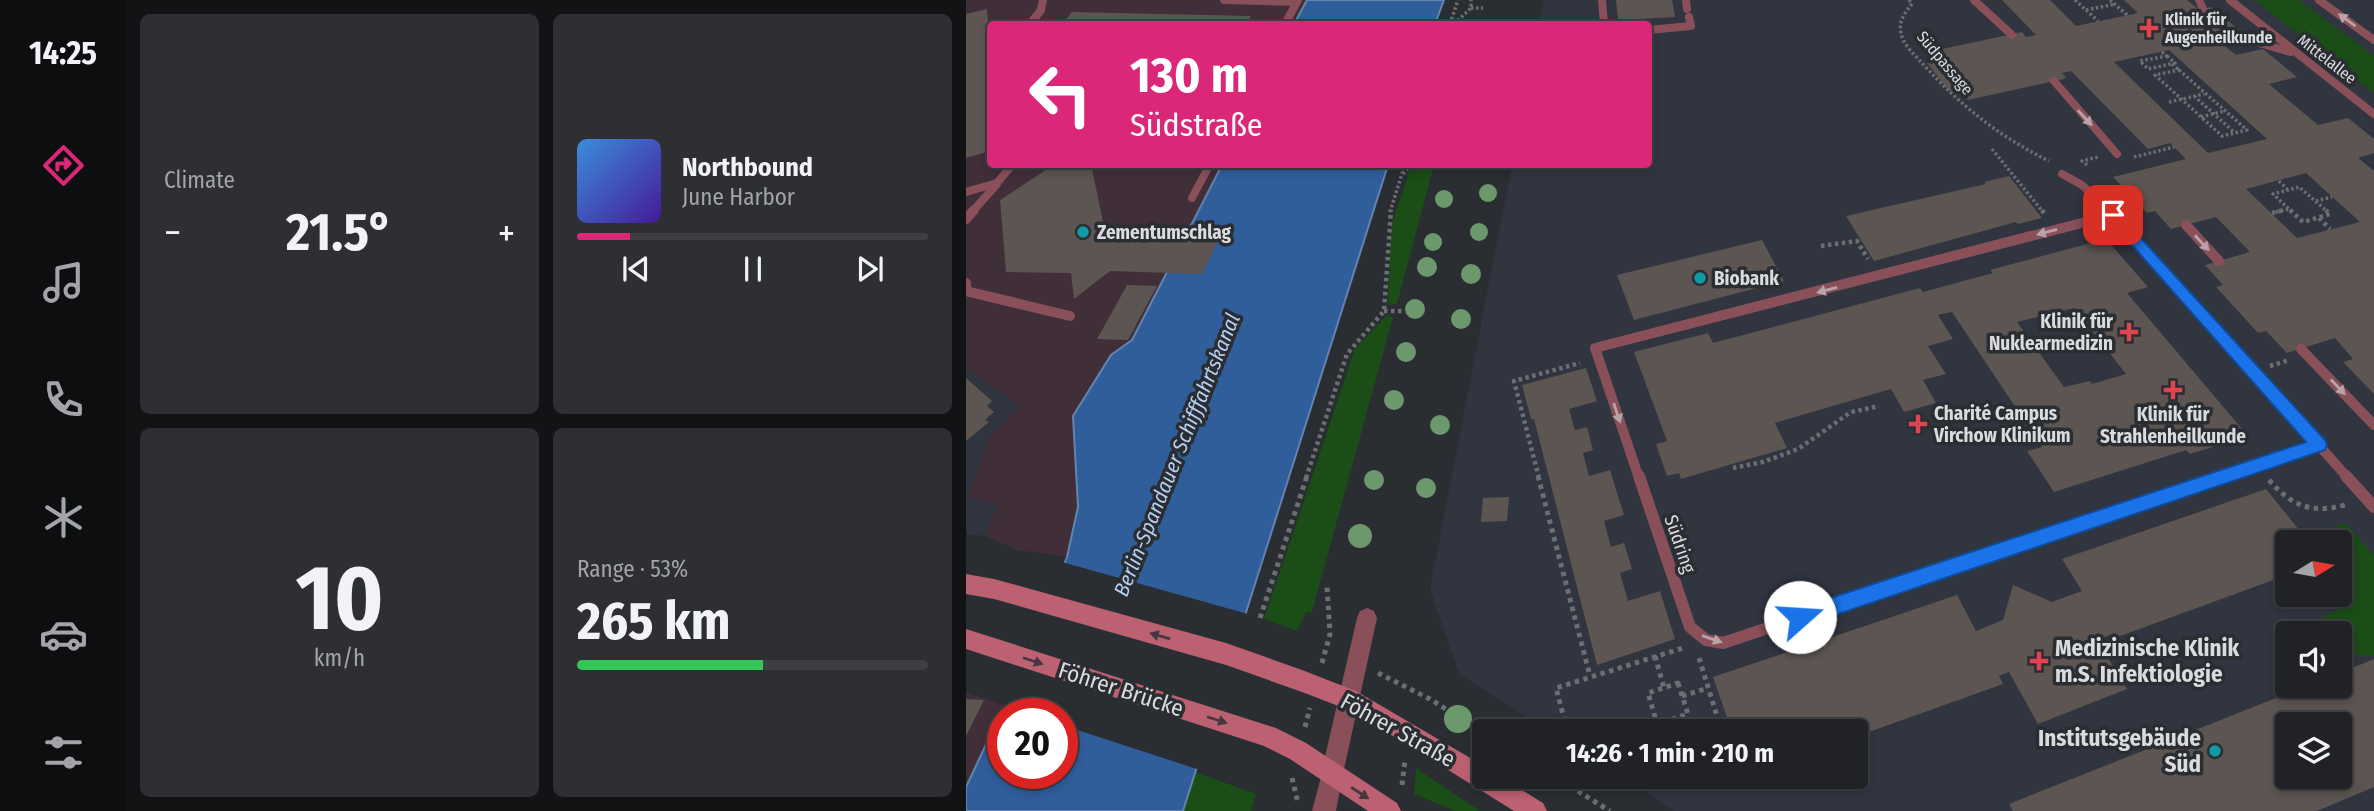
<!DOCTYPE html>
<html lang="en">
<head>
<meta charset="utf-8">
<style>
	body { margin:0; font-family:"Fira Sans Condensed",sans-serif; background:#2d2f32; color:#f1f3f6; height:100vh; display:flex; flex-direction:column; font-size:26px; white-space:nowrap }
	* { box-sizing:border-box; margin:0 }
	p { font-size:23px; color:#a2a4a7 }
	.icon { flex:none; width:38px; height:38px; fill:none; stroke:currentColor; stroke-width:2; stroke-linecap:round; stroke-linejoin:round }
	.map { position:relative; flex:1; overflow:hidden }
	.drawer { display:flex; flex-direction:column; gap:14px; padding:14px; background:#121315; width:840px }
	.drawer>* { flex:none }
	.hud { position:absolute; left:21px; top:21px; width:665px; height:147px; border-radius:7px; box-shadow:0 4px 10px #0003,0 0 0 2px #3d3f43; background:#db2777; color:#fff; overflow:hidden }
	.needle { width:46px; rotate:79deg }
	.fabs { position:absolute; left:1309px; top:530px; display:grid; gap:14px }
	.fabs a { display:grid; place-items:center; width:77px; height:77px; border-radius:7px; background:#202226; box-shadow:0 4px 10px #0003,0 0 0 2px #3d3f43; font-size:35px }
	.speed { position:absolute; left:21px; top:698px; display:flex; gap:14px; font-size:35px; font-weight:700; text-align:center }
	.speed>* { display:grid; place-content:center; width:91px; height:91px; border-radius:50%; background:#202226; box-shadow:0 4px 10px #0003,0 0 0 2px #3d3f43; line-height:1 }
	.speed .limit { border:10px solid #d22; background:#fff; color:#111 }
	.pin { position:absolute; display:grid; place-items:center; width:60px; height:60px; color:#fff; margin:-30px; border-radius:14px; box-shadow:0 4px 10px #0006 }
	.me { position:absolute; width:77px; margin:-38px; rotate:71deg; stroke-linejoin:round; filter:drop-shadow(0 0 5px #0008) }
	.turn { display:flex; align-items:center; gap:24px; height:147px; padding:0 28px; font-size:32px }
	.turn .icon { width:91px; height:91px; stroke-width:2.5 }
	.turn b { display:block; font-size:49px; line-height:60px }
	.big { font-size:52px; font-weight:700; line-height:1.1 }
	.drawer .widget { flex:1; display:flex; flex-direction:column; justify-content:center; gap:10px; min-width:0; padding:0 24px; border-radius:10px; background:#2d2f32 }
	.drawer .dial { align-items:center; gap:0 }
	.dial b { font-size:91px; line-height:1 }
	.song { display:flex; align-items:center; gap:21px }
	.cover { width:84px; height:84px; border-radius:10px; background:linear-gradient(135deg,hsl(210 70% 55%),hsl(260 70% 35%)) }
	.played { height:7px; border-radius:4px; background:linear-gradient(90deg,#db2777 15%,#3d3f43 15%) }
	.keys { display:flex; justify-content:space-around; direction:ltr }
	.heat { display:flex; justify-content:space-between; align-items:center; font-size:38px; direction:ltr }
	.charge { height:10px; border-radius:5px; background:linear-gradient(90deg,#34c759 53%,#3d3f43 0) }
	.drawer .tiles { flex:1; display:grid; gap:14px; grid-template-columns:repeat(2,1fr) }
	.trip { position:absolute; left:506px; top:719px; width:396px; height:70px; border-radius:7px; background:#202226; box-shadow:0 4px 10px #0003,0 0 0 2px #3d3f43; font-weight:700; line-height:70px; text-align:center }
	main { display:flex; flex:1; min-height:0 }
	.tabs { display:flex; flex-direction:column; width:126px; justify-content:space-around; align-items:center; background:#0d0e0f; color:#a2a4a7 }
	.tabs .icon { width:49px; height:49px }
	.tabs .on { color:#db2777 }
	.tabs b { font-size:32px; color:#f1f3f6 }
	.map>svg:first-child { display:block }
</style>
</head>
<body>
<main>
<nav class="tabs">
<b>14:25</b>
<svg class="icon on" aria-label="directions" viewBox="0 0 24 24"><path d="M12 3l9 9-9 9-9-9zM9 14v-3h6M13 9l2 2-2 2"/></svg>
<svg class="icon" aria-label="music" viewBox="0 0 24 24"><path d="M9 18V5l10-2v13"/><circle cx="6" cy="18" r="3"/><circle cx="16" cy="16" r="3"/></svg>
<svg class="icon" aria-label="phone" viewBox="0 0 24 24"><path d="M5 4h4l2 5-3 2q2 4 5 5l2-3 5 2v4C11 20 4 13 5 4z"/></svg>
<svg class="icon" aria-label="climate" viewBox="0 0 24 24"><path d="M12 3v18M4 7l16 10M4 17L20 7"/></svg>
<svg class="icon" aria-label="car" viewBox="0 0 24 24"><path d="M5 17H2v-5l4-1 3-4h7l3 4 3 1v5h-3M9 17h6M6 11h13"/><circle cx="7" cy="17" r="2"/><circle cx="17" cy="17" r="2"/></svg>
<svg class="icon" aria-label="filters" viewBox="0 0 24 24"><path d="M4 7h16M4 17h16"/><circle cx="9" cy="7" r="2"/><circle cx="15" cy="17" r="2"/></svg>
</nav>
<section class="drawer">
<div class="tiles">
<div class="widget"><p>Climate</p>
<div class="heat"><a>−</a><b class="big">21.5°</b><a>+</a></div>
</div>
<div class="widget">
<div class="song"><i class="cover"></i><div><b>Northbound</b><p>June Harbor</p></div></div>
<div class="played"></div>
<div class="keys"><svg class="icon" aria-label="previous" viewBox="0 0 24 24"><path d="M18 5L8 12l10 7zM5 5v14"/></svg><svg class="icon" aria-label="pause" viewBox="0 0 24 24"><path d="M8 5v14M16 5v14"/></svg><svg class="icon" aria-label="next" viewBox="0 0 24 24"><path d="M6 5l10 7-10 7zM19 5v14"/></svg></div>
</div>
<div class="widget dial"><b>10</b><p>km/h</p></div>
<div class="widget"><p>Range · 53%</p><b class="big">265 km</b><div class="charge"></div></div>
</div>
</section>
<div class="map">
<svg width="1408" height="811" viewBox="0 0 1408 811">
	<rect width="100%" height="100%" fill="#2a2d32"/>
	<path fill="#303540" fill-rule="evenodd" d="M578 0H1408V811H709L655 777H889V732L583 731 493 674 464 589 546 165 682 164V24H573ZM1321 542H1374V595H1321ZM1321 634H1374V686H1321ZM1321 724H1374V777H1321Z
		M0 368 55 406 22 439 3 498 32 504 19 536 0 534Z"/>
	<path fill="#402e38" d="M0 0H341L328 24H24V164L256 165 166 340 145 355 107 416 112 507 101 557 51 550 19 536 32 504 2 498 22 439 55 406 0 368Z
		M0 692 41 706 29 725 0 787Z"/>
	<path fill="#1b4d17" d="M1288 0H1333L1408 56V93Z
		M449 165H468L431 304 422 305 425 226 444 170Z
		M420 316 427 317 346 612H340L331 631 298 619 389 349Z
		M1380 523 1408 556V656L1378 653 1374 647V634L1365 633 1355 619 1375 607 1374 542H1355L1349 534Z
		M450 768 514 811H489L448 794Z
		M229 772 290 794 285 811H217Z"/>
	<path fill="#305e9b" stroke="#6384af" stroke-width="2" fill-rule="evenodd" d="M341 0H478L469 24H328Z
		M256 165H422L217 811H0V787L29 725 41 706 101 557 112 507 107 416 145 355 166 340ZM37 714H96V774H37Z"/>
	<path fill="#2a2d32" d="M96 562 282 614 234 770 96 725V714H63L37 706Z"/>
	<path fill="#5c5551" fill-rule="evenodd" d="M650 0H706L709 17 652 20Z
		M1036 0H1084L1110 26 1172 13 1158 0H1221L1233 10 1245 7 1278 34 1251 40 1270 55 1297 49 1331 77 1303 84 1352 125 1382 118 1408 139V153L1392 158 1408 171V394L1377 362 1387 359 1369 338 1321 353 1300 331 1292 333 1250 287 1257 285 1239 265 1284 252 1250 217 1205 229 1189 211 1181 213 1147 177 1220 159 1204 143 1182 149 1105 71 1096 73 1100 77 1098 79 1002 100 993 89 983 91 961 63 970 62 962 52 1056 32 1060 37 1070 35ZM1203 50 1301 139 1242 153 1148 62ZM1340 173 1394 222 1331 238 1280 189Z
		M21 9 24 49V151L0 158V14Z
		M106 12 285 16 280 24H96Z
		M89 164H125L139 231 255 234 236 274 144 271 108 299 105 273 40 272 34 200Z
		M1043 176 1076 218 1052 224 1050 222 908 261 880 216 1020 184 1018 182Z
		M1140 239 1182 287 1161 293 1282 436 1224 454 1220 450 1088 492 1061 451 1076 447 986 312 972 315 987 339 962 346 980 374 957 380 970 403 938 412 925 389 809 423 821 448 715 479 713 473 701 476 690 444 701 441 668 352 742 333 747 343 954 288 957 292 1027 273 1024 270ZM1108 308 1160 374 1126 384 1124 381 1098 387 1051 322Z
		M796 240 818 281 668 320 651 275Z
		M161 285 191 286 162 340 131 339Z
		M620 368 631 401 603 409 609 430 621 427 627 450 617 453 623 476 644 470 658 515 638 521 645 547 658 543 666 569 654 573 662 601 694 591 709 639 631 665 568 419H565L556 385Z
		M0 378 26 401 21 406 28 412 19 420 23 422 0 441Z
		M1300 489 1343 542H1321V575L1146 639 1144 635 1131 640 1161 689 1072 724 1043 672 1033 676 1037 684 889 737V732H766L747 677 991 595 1010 631 1037 620 1047 585 1086 602 1116 591 1096 559Z
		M543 497 541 521 515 522 517 498Z
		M1408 659V787L1351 811H1047L1043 804 1340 686H1374V673ZM1321 724H1374V777H1321Z
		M0 699 18 700 0 736Z"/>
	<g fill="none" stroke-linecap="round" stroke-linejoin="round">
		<path stroke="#6b6e72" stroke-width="3.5" stroke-dasharray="2.5 2.5" stroke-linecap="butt" d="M943 0 946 4C939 12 932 22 935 33 937 45 949 55 956 63 994 105 1032 136 1083 161
			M1109 0 1132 21
			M1144 0 1161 15
			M505 8H517
			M1120 10 1149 4
			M484 24 492 0
			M488 24 505 8V0
			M1196 52 1201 56
			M1201 56 1209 63 1182 69 1174 61Z
			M1206 64 1213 70
			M1213 70 1281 130 1256 136 1189 75Z
			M1228 96 1269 133
			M1203 102 1238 94
			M1235 117 1258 111
			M1026 149 1077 212
			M1168 157 1208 147
			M1121 165 1116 161 1132 157
			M437 174 446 164
			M1313 181 1321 189
			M1350 201 1366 197
			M424 212 439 164
			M1310 212 1323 209
			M1326 212 1307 194 1333 187 1362 212"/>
		<path stroke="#6b6e72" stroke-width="4.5" stroke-dasharray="3.5 3.5" stroke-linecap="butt" d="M1076 210 1078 213
			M1324 210 1337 222 1364 214 1360 210
			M1306 213 1318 210
			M1353 218 1364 229
			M855 246 891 241 902 259
			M418 311H437
			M1304 366 1323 360
			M767 468 797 462 832 449 885 412 913 406
			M340 478 381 354 418 311 425 210
			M573 478 548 381 614 363"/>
		<path stroke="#6b6e72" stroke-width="5" stroke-dasharray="4.5 4.5" stroke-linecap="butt" d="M572 476 624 676
			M1303 480C1326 506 1345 514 1379 505
			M294 618 341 476
			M689 656 698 688
			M733 658 756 732
			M356 663 364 634 361 587
			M412 673 464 699 518 733
			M712 683 722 714 691 724 682 693Z
			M716 696 742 688
			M339 727 344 708
			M613 732 599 722 590 688 717 648
			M589 777 644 811
			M771 777 776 792
			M326 778 332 803
			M436 785 439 760"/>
		<path stroke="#895059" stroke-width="8" d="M258 0 331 2
			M636 0 638 24
			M720 0 721 9
			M1008 0 1046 35
			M1233 0 1237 9
			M1264 0 1408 114
			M1353 0 1408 40
			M64 24 75 10 77 0
			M319 24 332 0
			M682 30 725 26 723 17
			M1270 36 1324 52
			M1088 81 1151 154
			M1096 174 1116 185 1145 212
			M0 192 31 183 47 164
			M226 198 244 164
			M6 212 31 184"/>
		<path stroke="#895059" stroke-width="10" d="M1143 210 1382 478
			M0 219 8 210
			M1220 225 1253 261
			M0 283V291L104 316
			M1335 349 1408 425
			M673 478 629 348 1147 215
			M1252 478 1353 445"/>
		<path stroke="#895059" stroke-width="12" d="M673 476 724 627 740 640 757 643 1258 476
			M1380 476 1408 507"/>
		<path fill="#895059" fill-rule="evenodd" d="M366 763 374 766 377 774 370 811H346L358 766Z"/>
		<path fill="#895059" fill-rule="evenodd" d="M401 608 408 611 411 618 377 774 374 782 366 785 358 782 355 774 391 618 394 611Z"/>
		<path fill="#bb6172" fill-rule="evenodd" d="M0 574 28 579 260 643 336 670 390 691 518 766V777H535L577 803 581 811H548L434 740 375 707 336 692 260 665 28 599 0 594Z
			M0 629 310 728 340 743 431 803 435 811H402L324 759 298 746 0 649Z"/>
	</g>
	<g fill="#6c996b">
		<circle cx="522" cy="193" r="9"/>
		<circle cx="478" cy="199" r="9"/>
		<circle cx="513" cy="232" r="9"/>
		<circle cx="467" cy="242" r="9"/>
		<circle cx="461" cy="267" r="10"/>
		<circle cx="505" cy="274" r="10"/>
		<circle cx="449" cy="309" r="10"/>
		<circle cx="495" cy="319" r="10"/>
		<circle cx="440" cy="352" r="10"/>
		<circle cx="428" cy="400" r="10"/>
		<circle cx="474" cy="425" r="10"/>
		<circle cx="408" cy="480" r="10"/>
		<circle cx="460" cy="488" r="10"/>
		<circle cx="394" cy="536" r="12"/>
		<circle cx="492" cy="719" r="14"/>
	</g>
	<defs><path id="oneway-solid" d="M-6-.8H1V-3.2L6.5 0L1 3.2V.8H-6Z" transform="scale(1.75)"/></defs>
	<g fill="#b9a3a9">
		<use href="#oneway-solid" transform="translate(1381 20) rotate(-144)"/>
		<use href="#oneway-solid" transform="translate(1119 118) rotate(47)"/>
		<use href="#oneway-solid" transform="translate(1081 232) rotate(165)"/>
		<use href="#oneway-solid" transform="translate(1236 243) rotate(47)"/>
		<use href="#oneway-solid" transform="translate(861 290) rotate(165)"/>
		<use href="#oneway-solid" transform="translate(1372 387) rotate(46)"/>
		<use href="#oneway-solid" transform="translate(651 413) rotate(71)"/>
		<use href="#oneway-solid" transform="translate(746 639) rotate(19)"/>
	</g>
	<g fill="#47373f">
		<use href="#oneway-solid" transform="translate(194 636) rotate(-164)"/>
		<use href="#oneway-solid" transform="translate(67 661) rotate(18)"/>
		<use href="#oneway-solid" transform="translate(251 720) rotate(18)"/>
		<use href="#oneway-solid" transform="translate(394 793) rotate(33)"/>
	</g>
	<path fill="#1a73e8" stroke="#114b97" stroke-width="2" d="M1147 210 1151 212 1359 440 1361 445 1359 450 834 627 827 624 824 617 827 611 834 608 1340 442 1142 218V212Z"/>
	<g fill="#e0444e" stroke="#2a2d32" stroke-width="2.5">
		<path d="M1179.5 17.5h7v7h7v7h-7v7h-7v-7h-7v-7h7z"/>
		<path d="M1159.5 321.5h7v7h7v7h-7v7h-7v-7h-7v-7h7z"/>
		<path d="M1203.5 379.5h7v7h7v7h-7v7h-7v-7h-7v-7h7z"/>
		<path d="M948.5 413.5h7v7h7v7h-7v7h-7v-7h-7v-7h7z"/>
		<path d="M1069.5 650.5h7v7h7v7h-7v7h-7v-7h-7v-7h7z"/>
	</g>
	<g fill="#0f9aa8" stroke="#2a2d32" stroke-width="2.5">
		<circle cx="117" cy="232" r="7"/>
		<circle cx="734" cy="278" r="7"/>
		<circle cx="1249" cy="751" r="7"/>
	</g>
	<g text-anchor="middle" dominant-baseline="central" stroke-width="7" stroke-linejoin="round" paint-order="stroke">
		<g font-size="16" font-weight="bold" fill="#d9dbde" stroke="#2a2d32" text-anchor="start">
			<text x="1199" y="19">Klinik für<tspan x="1199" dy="18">Augenheilkunde</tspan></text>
		</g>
		<g font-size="16" fill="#d9dbde" stroke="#2a2d32">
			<text transform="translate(1361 59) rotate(38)">Mittelallee</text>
			<text transform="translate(979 63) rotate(50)">Südpassage</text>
		</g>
		<g font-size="19" font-weight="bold" fill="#d9dbde" stroke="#2a2d32" text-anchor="start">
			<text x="131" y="232">Zementumschlag</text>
			<text x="748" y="278">Biobank</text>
			<text x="1147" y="321" text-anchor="end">Klinik für<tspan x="1147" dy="22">Nuklearmedizin</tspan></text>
			<text x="968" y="413">Charité Campus<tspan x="968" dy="22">Virchow Klinikum</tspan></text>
			<text x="1207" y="414" text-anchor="middle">Klinik für<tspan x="1207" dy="22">Strahlenheilkunde</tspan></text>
		</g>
		<g font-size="19" fill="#d9dbde" stroke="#2a2d32">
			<text transform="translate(714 544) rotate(71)">Südring</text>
		</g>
		<g font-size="21" font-style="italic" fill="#b6cff3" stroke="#2a2d32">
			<text transform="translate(211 455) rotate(-68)">Berlin-Spandauer Schifffahrtskanal</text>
		</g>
		<g font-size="23" font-weight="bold" fill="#d9dbde" stroke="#2a2d32" text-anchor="start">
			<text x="1089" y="648">Medizinische Klinik<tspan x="1089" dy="26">m.S. Infektiologie</tspan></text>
			<text x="1235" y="738" text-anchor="end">Institutsgebäude<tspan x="1235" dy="26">Süd</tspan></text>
		</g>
		<g font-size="23" fill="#d9dbde" stroke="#2a2d32">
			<text transform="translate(155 689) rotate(18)">Föhrer Brücke</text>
			<text transform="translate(432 730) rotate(29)">Föhrer Straße</text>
		</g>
	</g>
</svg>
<div class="fabs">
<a><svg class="needle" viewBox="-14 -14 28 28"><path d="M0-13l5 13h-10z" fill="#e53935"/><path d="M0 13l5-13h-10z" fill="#a2a4a7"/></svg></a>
<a><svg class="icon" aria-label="sound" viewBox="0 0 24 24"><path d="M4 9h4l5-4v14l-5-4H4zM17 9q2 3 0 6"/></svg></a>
<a><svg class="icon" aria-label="layers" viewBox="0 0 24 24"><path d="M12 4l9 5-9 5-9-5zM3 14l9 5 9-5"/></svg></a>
</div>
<div class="speed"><div class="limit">20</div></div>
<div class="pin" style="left:1147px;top:215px;background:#d93025"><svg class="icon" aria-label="arrive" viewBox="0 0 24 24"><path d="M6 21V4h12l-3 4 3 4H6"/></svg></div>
<svg class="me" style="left:834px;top:617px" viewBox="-20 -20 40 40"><circle r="19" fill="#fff"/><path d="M0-13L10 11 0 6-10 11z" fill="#1a73e8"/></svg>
<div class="trip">14:26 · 1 min · 210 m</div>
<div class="hud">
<div class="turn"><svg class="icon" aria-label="left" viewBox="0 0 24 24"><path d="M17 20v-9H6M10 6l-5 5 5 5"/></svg><div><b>130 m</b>Südstraße</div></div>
</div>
</div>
</main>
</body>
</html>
